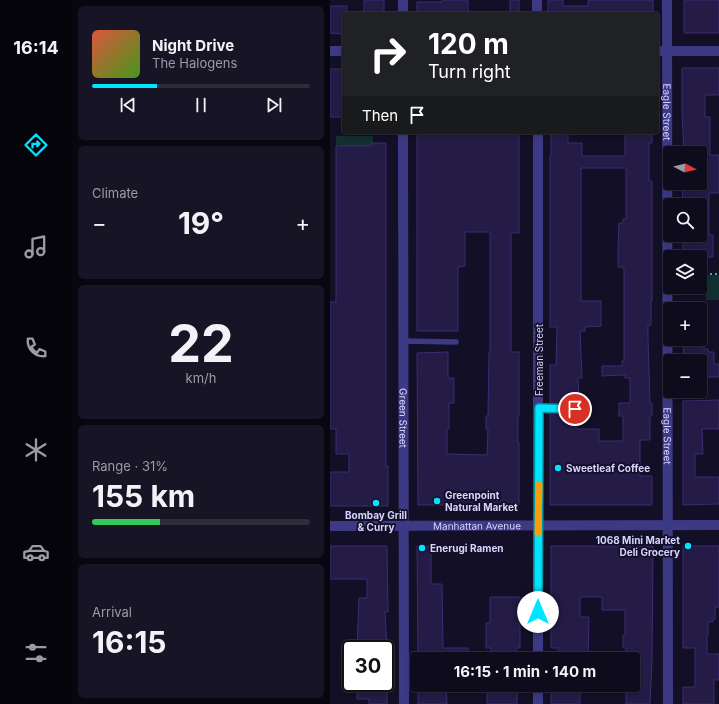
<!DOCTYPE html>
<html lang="en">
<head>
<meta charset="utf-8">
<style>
	body { margin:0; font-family:Inter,sans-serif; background:#171425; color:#f1f3f6; height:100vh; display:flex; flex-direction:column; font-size:15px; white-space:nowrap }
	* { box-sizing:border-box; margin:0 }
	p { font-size:13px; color:#9b9ba3 }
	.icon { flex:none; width:22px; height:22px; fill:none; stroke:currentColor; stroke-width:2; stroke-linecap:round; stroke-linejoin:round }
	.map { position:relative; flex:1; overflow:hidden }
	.panel { display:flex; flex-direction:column; gap:6px; padding:6px; background:#08060f; width:258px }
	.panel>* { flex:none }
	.hud { position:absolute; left:12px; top:12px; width:317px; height:122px; border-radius:4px; box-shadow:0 2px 6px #0003,0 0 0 1px #2e2b3b; background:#202124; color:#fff; overflow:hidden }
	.needle { width:26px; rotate:97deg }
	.fabs { position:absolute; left:333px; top:146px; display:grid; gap:8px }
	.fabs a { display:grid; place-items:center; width:44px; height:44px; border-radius:4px; background:#0e0b1c; box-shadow:0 2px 6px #0003,0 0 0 1px #2e2b3b; font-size:20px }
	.speed { position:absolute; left:12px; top:640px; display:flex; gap:8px; font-size:20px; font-weight:700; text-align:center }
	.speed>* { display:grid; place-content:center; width:52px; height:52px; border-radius:50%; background:#0e0b1c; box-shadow:0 2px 6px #0003,0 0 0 1px #2e2b3b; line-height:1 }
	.speed .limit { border:2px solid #111; border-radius:6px; background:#fff; color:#111 }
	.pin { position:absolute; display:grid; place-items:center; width:34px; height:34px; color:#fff; margin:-17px; border:2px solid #fff; border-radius:50%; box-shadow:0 1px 4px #0007 }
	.me { position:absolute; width:44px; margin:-22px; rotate:0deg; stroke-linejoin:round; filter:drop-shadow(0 0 3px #0008) }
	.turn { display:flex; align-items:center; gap:14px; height:84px; padding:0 20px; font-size:18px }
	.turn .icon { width:52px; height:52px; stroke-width:2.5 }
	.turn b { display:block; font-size:28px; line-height:34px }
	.then { display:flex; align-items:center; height:38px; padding:0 20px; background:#0003; gap:8px; font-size:15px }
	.big { font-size:30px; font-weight:700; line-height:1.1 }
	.panel .card { flex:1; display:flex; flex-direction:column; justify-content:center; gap:6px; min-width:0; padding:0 14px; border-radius:6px; background:#171425 }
	.panel .dial { align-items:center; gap:0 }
	.dial b { font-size:52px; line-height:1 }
	.song { display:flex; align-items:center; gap:12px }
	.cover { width:48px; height:48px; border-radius:6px; background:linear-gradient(135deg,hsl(10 70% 55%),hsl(100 70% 35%)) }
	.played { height:4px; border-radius:2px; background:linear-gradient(90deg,#00e5ff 30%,#2e2b3b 30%) }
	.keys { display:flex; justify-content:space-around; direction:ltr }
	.heat { display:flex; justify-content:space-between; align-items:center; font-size:22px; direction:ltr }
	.charge { height:6px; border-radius:3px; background:linear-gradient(90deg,#34c759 31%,#2e2b3b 0) }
	.trip { position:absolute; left:80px; top:652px; width:230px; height:40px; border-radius:4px; background:#0e0b1c; box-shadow:0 2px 6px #0003,0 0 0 1px #2e2b3b; font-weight:700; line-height:40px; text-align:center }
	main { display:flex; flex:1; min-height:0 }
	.dock { display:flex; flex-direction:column; width:72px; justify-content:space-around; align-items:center; background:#06040b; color:#9b9ba3 }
	.dock .icon { width:28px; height:28px }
	.dock .on { color:#00e5ff }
	.dock b { font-size:18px; color:#f1f3f6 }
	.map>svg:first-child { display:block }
</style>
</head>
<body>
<main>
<nav class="dock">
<b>16:14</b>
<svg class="icon on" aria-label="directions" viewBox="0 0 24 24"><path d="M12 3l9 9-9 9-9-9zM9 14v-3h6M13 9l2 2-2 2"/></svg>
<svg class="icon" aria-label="music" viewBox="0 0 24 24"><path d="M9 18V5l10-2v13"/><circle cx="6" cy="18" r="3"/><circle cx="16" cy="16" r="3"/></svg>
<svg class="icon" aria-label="phone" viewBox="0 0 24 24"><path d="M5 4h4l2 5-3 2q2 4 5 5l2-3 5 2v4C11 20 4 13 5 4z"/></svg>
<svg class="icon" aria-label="climate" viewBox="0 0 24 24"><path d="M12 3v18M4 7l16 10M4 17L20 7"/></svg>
<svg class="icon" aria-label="car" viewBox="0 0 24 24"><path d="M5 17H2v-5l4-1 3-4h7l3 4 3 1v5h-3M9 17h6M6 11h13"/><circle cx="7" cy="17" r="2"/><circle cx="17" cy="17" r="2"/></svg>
<svg class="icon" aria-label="filters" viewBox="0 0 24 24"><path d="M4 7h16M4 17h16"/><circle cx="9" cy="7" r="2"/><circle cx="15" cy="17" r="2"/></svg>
</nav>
<section class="panel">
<div class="card">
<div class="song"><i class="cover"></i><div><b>Night Drive</b><p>The Halogens</p></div></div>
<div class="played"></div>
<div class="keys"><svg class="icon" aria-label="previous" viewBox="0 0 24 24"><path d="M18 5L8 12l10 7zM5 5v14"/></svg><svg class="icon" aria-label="pause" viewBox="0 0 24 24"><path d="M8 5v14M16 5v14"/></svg><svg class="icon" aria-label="next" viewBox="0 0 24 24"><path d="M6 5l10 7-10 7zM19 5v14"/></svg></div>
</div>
<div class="card"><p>Climate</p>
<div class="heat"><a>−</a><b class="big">19°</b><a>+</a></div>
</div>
<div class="card dial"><b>22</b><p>km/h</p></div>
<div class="card"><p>Range · 31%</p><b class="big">155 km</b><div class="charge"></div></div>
<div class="card"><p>Arrival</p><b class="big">16:15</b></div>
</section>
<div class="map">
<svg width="389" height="704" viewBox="0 0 389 704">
	<rect width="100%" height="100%" fill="#130f26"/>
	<path fill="#12302f" d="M6 136H43V143H41V146H6Z
		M374 275H389V300H376V283H374Z"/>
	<path fill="#241b47" stroke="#3b2d73" d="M34 0H54V14H34Z
		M112 0H138V14H87V2H112Z
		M180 0H189V14H180Z
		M218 0H233V6H258V0H323V14H218Z
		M354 0H389V33H354Z
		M0 6H17V14H14V34L0 33Z
		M352 68H389V95H375V117H380V155H389V193H379V235H383V257H353V235H370V205H353L352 183H370V153H354L352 113Z
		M0 69H14V117H0Z
		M87 132H189V233H181V352H189V416H188V442H189V505H88L87 353 118 352V378H124V403H119V429H117V454L157 455 158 429H156V416H158L159 352H160V232H135V266L128 267V331H87Z
		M221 132H238V143H252V156H295V132H322V143H319V181H322V301H321V325H318V339L320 403H322V416H320V440H310V476H322V505H220V412L246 413V429H269V441H293V416H289V403H300V378H295V375L272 376V366H292V361H294V270L293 267H288V248L289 223H293V219H296V168H251V301H271V326L255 327V331H250L252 378H248L249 403H246V404H220V365H226L227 327H220V156H221Z
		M41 143H56V466H58V506H0V472H19V454H6V429H0V302H6V146H41Z
		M353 341H374V349H378V352H384V364H389V377H370V361H354Z
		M389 400V429H372L373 454H365V477H389V504L353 505V401Z
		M0 546H57L58 612H55L57 649 27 648 29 598H37V579H0Z
		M87 546H101V584H112L113 648H138V659H88Z
		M221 546H323L322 661 320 704H296V685H303V659H296V648H293V635H295V610H272V597H250V617H259L258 657 228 658V648H221Z
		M353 546H389V607H385V619H383V622H378V635H377V654H389V680H384V704H353V687H365V648H353Z
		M160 597H190V648H186V659H171V656L161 655V648H156V623H160Z
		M27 683H57V704H39V699H27Z
		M89 685H109L110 687 116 686 117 704H88V687H89Z
		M159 685H187V704H157V686H159Z
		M221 685H250V704H221Z"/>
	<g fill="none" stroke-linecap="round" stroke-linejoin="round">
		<path stroke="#2fb8b0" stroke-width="2" stroke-dasharray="2 3" stroke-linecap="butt" d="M370 274H389"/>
		<path stroke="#3d3a85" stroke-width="5.5" d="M72 341 126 342
			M209 408 259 409"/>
		<g stroke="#3d3a85" stroke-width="10">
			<path d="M73 0V14"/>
			<path id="s1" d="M337 0 338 704"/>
			<path d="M207 14V0"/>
			<path id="s2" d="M73 132 74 704"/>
			<path d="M208 132V659"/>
			<path d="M208 685V704"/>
		</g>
		<g stroke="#3d3a85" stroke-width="10">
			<path d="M0 51H14"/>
			<path d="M327 51H389"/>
			<path id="s3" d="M0 526 389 525"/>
		</g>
	</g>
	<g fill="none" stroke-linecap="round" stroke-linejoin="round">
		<g stroke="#0095a6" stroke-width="10">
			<path id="route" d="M208 612 209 408 245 409"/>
		</g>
		<use href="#route" stroke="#00e5ff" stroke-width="7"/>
		<path stroke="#f59e0b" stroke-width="7" d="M208 533 209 485"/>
	</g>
	<g fill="#00e5ff" stroke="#130f26" stroke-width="1.5">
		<circle cx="228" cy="468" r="4"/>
		<circle cx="107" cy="501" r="4"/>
		<circle cx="46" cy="503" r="4"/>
		<circle cx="358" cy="546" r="4"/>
		<circle cx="92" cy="548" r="4"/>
	</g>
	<g text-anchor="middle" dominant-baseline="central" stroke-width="3.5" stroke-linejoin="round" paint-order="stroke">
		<g font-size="10" fill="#d9d4ff" stroke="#130f26">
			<text stroke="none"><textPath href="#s1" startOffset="112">Eagle Street</textPath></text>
			<text transform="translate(209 360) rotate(-90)">Freeman Street</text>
			<text stroke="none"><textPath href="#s2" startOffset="286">Green Street</textPath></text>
			<text stroke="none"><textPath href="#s1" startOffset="436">Eagle Street</textPath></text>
			<text stroke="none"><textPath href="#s3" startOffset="147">Manhattan Avenue</textPath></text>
		</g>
		<g font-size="10" font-weight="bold" fill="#d9d4ff" stroke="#130f26" text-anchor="start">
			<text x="236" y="468">Sweetleaf Coffee</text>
			<text x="115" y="495">Greenpoint<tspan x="115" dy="12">Natural Market</tspan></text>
			<text x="46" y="515" text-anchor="middle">Bombay Grill<tspan x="46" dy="12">&amp; Curry</tspan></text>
			<text x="350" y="540" text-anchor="end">1068 Mini Market<tspan x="350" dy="12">Deli Grocery</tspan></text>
			<text x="100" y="548">Enerugi Ramen</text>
		</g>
	</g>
</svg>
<div class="fabs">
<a><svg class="needle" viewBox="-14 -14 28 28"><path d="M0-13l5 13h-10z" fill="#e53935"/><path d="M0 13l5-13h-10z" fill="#9b9ba3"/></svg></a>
<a><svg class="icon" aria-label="search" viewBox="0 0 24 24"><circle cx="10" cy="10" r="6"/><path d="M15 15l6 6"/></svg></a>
<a><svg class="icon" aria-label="layers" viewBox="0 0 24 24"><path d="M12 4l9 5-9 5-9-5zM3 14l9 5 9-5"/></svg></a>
<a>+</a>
<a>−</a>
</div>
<div class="speed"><div class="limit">30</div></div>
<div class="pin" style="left:245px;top:409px;background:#d93025"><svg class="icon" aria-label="arrive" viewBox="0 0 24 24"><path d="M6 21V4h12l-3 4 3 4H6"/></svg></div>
<svg class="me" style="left:208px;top:612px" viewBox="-20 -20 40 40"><circle r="19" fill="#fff"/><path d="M0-13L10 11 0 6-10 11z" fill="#00e5ff"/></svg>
<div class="trip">16:15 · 1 min · 140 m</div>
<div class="hud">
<div class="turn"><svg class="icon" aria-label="right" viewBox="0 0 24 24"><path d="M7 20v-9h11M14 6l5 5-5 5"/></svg><div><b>120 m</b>Turn right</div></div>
<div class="then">Then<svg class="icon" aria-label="arrive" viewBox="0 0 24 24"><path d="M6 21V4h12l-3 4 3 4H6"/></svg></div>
</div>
</div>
</main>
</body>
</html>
